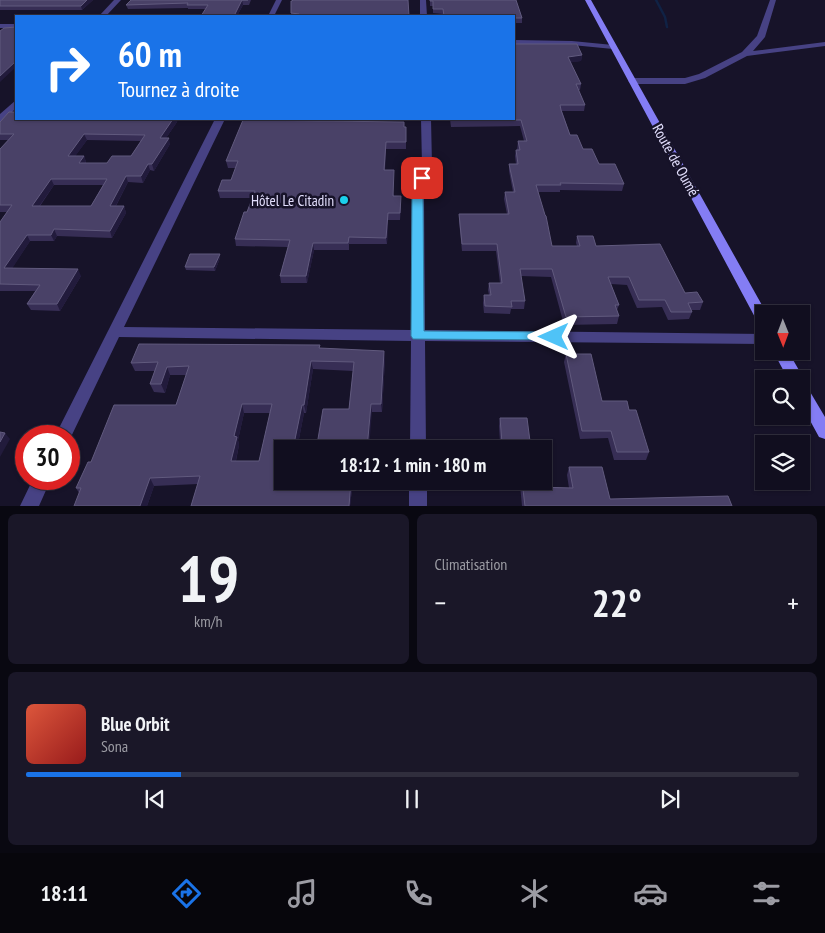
<!DOCTYPE html>
<html lang="fr">
<head>
<meta charset="utf-8">
<style>
	body { margin:0; font-family:"PT Sans Narrow",sans-serif; background:#1a1728; color:#f1f3f6; height:100vh; display:flex; flex-direction:column; font-size:19px; white-space:nowrap }
	* { box-sizing:border-box; margin:0 }
	p { font-size:16px; color:#9c9ca4 }
	.icon { flex:none; width:28px; height:28px; fill:none; stroke:currentColor; stroke-width:2; stroke-linecap:round; stroke-linejoin:round }
	.map { position:relative; height:506px; overflow:hidden }
	.side { display:flex; flex-direction:column; gap:8px; padding:8px; background:#090811; flex:1 }
	.side>* { flex:none }
	.top-card { position:absolute; left:15px; top:15px; width:500px; height:105px; border-radius:0px; box-shadow:0 1px 4px #0004,0 0 0 1px #302e3d; background:#1a73e8; color:#fff; overflow:hidden }
	.needle { width:32px; rotate:179deg }
	.buttons { position:absolute; left:755px; top:305px; display:grid; gap:10px }
	.buttons a { display:grid; place-items:center; width:55px; height:55px; border-radius:0px; background:#110e1f; box-shadow:0 1px 4px #0004,0 0 0 1px #302e3d; font-size:25px }
	.speed { position:absolute; left:15px; top:425px; display:flex; gap:10px; font-size:25px; font-weight:700; text-align:center }
	.speed>* { display:grid; place-content:center; width:65px; height:65px; border-radius:50%; background:#110e1f; box-shadow:0 1px 4px #0004,0 0 0 1px #302e3d; line-height:1 }
	.speed .limit { border:8px solid #d22; background:#fff; color:#111 }
	.pin { position:absolute; display:grid; place-items:center; width:42px; height:42px; color:#fff; margin:-21px; border-radius:10px; box-shadow:0 2px 8px #0006 }
	.me { position:absolute; width:55px; margin:-28px; rotate:270deg; stroke-linejoin:round; filter:drop-shadow(0 0 4px #0008) }
	.turn { display:flex; align-items:center; gap:18px; height:105px; padding:0 20px; font-size:22px }
	.turn .icon { width:65px; height:65px; stroke-width:2.5 }
	.turn b { display:block; font-size:35px; line-height:42px }
	.big { font-size:38px; font-weight:600; line-height:1.1 }
	.side .card { flex:1; display:flex; flex-direction:column; justify-content:center; gap:8px; min-width:0; padding:0 18px; border-radius:8px; background:#1a1728 }
	.side .dial { align-items:center; gap:0 }
	.dial b { font-size:65px; line-height:1 }
	.song { display:flex; align-items:center; gap:15px }
	.cover { width:60px; height:60px; border-radius:8px; background:linear-gradient(135deg,hsl(10 70% 55%),hsl(0 70% 35%)) }
	.played { height:5px; border-radius:2px; background:linear-gradient(90deg,#1a73e8 20%,#302e3d 20%) }
	.keys { display:flex; justify-content:space-around; direction:ltr }
	.heat { display:flex; justify-content:space-between; align-items:center; font-size:28px; direction:ltr }
	.side .tiles { flex:1; display:grid; gap:8px; grid-template-columns:1fr 1fr }
	.card:last-child { grid-column:span 2 }
	.trip { position:absolute; left:274px; top:440px; width:278px; height:50px; border-radius:0px; background:#110e1f; box-shadow:0 1px 4px #0004,0 0 0 1px #302e3d; font-weight:600; line-height:50px; text-align:center }
	.menu { display:flex; height:80px; justify-content:space-around; align-items:center; background:#07060c; color:#9c9ca4 }
	.menu .icon { width:35px; height:35px }
	.menu .on { color:#1a73e8 }
	.menu b { font-size:22px; color:#f1f3f6 }
	.map>svg:first-child { display:block }
</style>
</head>
<body>
<div class="map">
<svg width="825" height="506" viewBox="0 0 825 506">
	<rect width="100%" height="100%" fill="#171329"/>
	<g fill="none" stroke-linecap="round" stroke-linejoin="round">
		<path stroke="#102245" stroke-width="2.5" d="M656 0 665 17 667 27"/>
		<path fill="#474284" fill-rule="evenodd" d="M114 0H121L106 16H99Z
			M276 0H282L274 16H268Z
			M420 0H426L427 16H420Z
			M770 0H776L765 37 753 51 825 42V46L747 56 705 78 685 84H632L628 81 632 78H685L699 74 742 52 757 36Z
			M0 24H16V28H0Z
			M514 40 572 41 613 45 617 47 613 49 572 45 514 44Z
			M16 100V108L3 121 0 122V114Z
			M215 119H225L124 327 411 330 412 192 422 165 421 119H431L432 165 424 192 425 330 764 334V344L425 341 426 449H410L411 341 119 337 69 441V436H55Z
			M33 479H51L39 506H20Z
			M409 481H427V506H409Z"/>
		<path fill="#847df4" fill-rule="evenodd" d="M585 0H591L767 314H764V326L759 325 757 321Z
			M773 351H788L804 379 802 383 806 385 825 417V439L819 437 801 404V379H788Z"/>
	</g>
	<path fill="#372e55" fill-rule="evenodd" d="M0 0H93L82 10H0Z
		M131 0H251L249 5H243L237 16H201L206 9H188V8L128 9 126 5Z
		M430 0H516L522 18V23H514V16H443V14L433 13V6H430Z
		M292 1 409 16H291V13Z
		M514 44 582 55 581 61 570 62 581 84 580 90H578L585 105 584 111H562L570 135 583 149 599 164 624 184 622 191 560 190V192H538L552 246H577L576 243 577 236 703 302 700 310H692V312L689 319 668 320 662 307 637 308 627 285 611 284 619 305 617 310 619 316 617 324 564 325 551 277 521 276 525 301 524 309H511L510 314 484 313 483 303 484 295H489L488 290 489 283H500L496 251H462L459 221V214H507L504 199 505 192H513L509 171V164H516L515 156 516 150H517L518 141H524L520 126 451 127 450 119H514Z
		M0 122H177L166 138 170 144 154 171 150 170 143 183 128 182 116 206H124L126 213 112 238 57 236 54 241H30L12 268 81 276 60 311 31 310 27 304 35 291H0V222L7 212H0V149L8 140H0ZM87 140 141 141 131 156 107 163H86V162L84 156H75ZM54 185H103L91 206H40Z
		M404 127H406V149H386L385 170 394 196 401 203 400 220H388L387 244H349V250H314L307 283H281L280 276 288 247 236 246 235 239 247 212 252 198H220L218 191 231 180 236 168H228L226 161Z
		M220 258 215 271 186 270 185 267Z
		M320 345V348L385 359 382 412H372L282 481H353L350 506H191L198 484 154 486 147 506 79 493 76 488 91 462 176 405 186 375H170L165 393 154 392 150 384 155 371H135L131 363ZM313 369 353 371 349 409 317 445 298 444 304 413H306ZM244 413H270L259 461H236L239 445 238 440Z
		M566 354 602 401 629 410 649 452 646 460H614L608 438 580 439 564 362Z
		M500 418 531 449H491L492 442H500L499 426Z
		M569 467 610 499 732 506H522L520 485H486V481H532L533 487 569 488 567 475Z"/>
	<path fill="#221b3c" d="M87 0H93L82 10 81 6Z
		M242 0 243 5 237 16H234Z
		M582 55 581 61 567 63 568 57Z
		M16 61V67L0 82V76Z
		M173 119H179L162 144 160 138Z
		M84 134 87 140 71 162 68 156Z
		M169 138 170 144 154 171 152 164Z
		M84 156 86 162 81 169 79 163Z
		M148 164 150 170 143 183 141 176Z
		M126 176 128 182 112 213 110 206Z
		M51 179 54 185 35 212 32 206Z
		M124 206 126 213 112 238 110 231Z
		M388 213V220L387 244 386 238Z
		M54 229 57 236 54 241 51 235Z
		M27 235 30 241 8 275 4 268Z
		M313 243 314 250 307 283 306 276Z
		M220 254V258L215 271 214 267Z
		M78 269 81 276 60 311 57 304Z
		M384 351 385 359 382 412 381 404Z
		M311 361 313 369 306 413 304 405Z
		M167 367 170 375 165 393 161 384Z
		M242 404 244 413 238 440 239 445 234 469 231 461 234 436Z
		M371 404 372 412 369 449H367Z
		M302 405 304 413 297 449 294 444Z
		M5 433 10 439 0 457V442Z
		M150 478 154 486 147 506H140Z
		M351 481H353L350 506H349Z"/>
	<path fill="#494167" stroke="#615a7e" fill-rule="evenodd" d="M0 0H87L81 6H0Z
		M131 0H248H242L234 16H201L208 5H187L188 3 126 5Z
		M293 0H408L409 16H298L299 14 291 13V1H292Z
		M430 0H516L522 18H514V16H444L443 9H433V1H430Z
		M16 27V61L0 76V31L4 28Z
		M514 44H577L582 55 568 57 581 84H576L585 105H560L561 110 570 135H577L583 149H592L599 164H615L624 184 560 183 561 185H536L545 215 546 216 552 246H580L577 236H593L596 246 660 244 685 293 697 292 703 302 688 303 692 312H671L665 300H639L629 277H608L619 305H615L619 316 566 317 552 269H520L525 301H511L512 307 485 306 484 295H491L489 283H502L497 244H462L459 214H509L505 192H515L509 164H518L516 150H520L518 141H527L521 120H452V119H514Z
		M9 112H16V119H173L160 138H169L152 164H148L141 176H126L110 206H124L110 231 54 229 51 235H27L4 268 78 269 57 304H27L40 285 0 284V222L12 205H0V149L14 134H0V122ZM84 134 145 135 131 156H112L107 163H79L84 156H68ZM51 179H107L91 206H32Z
		M243 120 404 122V127H406V142H386L384 170H394L393 196H401L400 213H388L386 238 349 237 348 243H313L306 276H280L290 240 235 239 244 212H247L255 191H218L222 180H231L238 161H226Z
		M190 254H220L214 267H185Z
		M139 344 320 345 319 348 384 351 381 404H371L367 449H282V481H351L349 506H191L200 476 150 478 140 506H74L81 488H76L88 462H91L114 405H176L189 366 167 367 161 384H150L158 362 131 363ZM311 361 354 362 349 409H323L317 445 294 444 302 405H304ZM242 404H272L259 461H231L237 437 234 436Z
		M566 354H591L602 401H627L629 410H636L649 452H617L611 431H582Z
		M500 418H527L531 449H492V442L502 443Z
		M0 432 5 433 0 442Z
		M569 467H602L610 499 728 496 732 506H525L522 481H532L533 487 573 488Z"/>
	<path fill="#4fc3f7" stroke="#337fa1" d="M419 176H422L427 178 423 192 424 331 554 332 559 333 561 337 559 340 413 339 411 336 412 192Z"/>
	<circle fill="#1bd0eb" stroke="#171329" stroke-width="2" cx="344" cy="200" r="5"/>
	<g text-anchor="middle" dominant-baseline="central" stroke-width="5" stroke-linejoin="round" paint-order="stroke">
		<g font-size="15" fill="#e2defc" stroke="#171329">
			<text transform="translate(676 160) rotate(61)">Route de Oumé</text>
		</g>
		<g font-size="15" fill="#e2defc" stroke="#171329" text-anchor="end">
			<text x="334" y="200">Hôtel Le Citadin</text>
		</g>
	</g>
</svg>
<div class="buttons">
<a><svg class="needle" viewBox="-14 -14 28 28"><path d="M0-13l5 13h-10z" fill="#e53935"/><path d="M0 13l5-13h-10z" fill="#9c9ca4"/></svg></a>
<a><svg class="icon" aria-label="search" viewBox="0 0 24 24"><circle cx="10" cy="10" r="6"/><path d="M15 15l6 6"/></svg></a>
<a><svg class="icon" aria-label="layers" viewBox="0 0 24 24"><path d="M12 4l9 5-9 5-9-5zM3 14l9 5 9-5"/></svg></a>
</div>
<div class="speed"><div class="limit">30</div></div>
<div class="pin" style="left:422px;top:178px;background:#d93025"><svg class="icon" aria-label="arrive" viewBox="0 0 24 24"><path d="M6 21V4h12l-3 4 3 4H6"/></svg></div>
<svg class="me" style="left:554px;top:337px" viewBox="-20 -20 40 40"><path d="M0-17L14 15 0 8-14 15z" fill="#4fc3f7" stroke="#fff" stroke-width="4"/></svg>
<div class="trip">18:12 · 1 min · 180 m</div>
<div class="top-card">
<div class="turn"><svg class="icon" aria-label="right" viewBox="0 0 24 24"><path d="M7 20v-9h11M14 6l5 5-5 5"/></svg><div><b>60 m</b>Tournez à droite</div></div>
</div>
</div>
<section class="side">
<div class="tiles">
<div class="card dial"><b>19</b><p>km/h</p></div>
<div class="card"><p>Climatisation</p>
<div class="heat"><a>−</a><b class="big">22°</b><a>+</a></div>
</div>
<div class="card">
<div class="song"><i class="cover"></i><div><b>Blue Orbit</b><p>Sona</p></div></div>
<div class="played"></div>
<div class="keys"><svg class="icon" aria-label="previous" viewBox="0 0 24 24"><path d="M18 5L8 12l10 7zM5 5v14"/></svg><svg class="icon" aria-label="pause" viewBox="0 0 24 24"><path d="M8 5v14M16 5v14"/></svg><svg class="icon" aria-label="next" viewBox="0 0 24 24"><path d="M6 5l10 7-10 7zM19 5v14"/></svg></div>
</div>
</div>
</section>
<nav class="menu">
<b>18:11</b>
<svg class="icon on" aria-label="directions" viewBox="0 0 24 24"><path d="M12 3l9 9-9 9-9-9zM9 14v-3h6M13 9l2 2-2 2"/></svg>
<svg class="icon" aria-label="music" viewBox="0 0 24 24"><path d="M9 18V5l10-2v13"/><circle cx="6" cy="18" r="3"/><circle cx="16" cy="16" r="3"/></svg>
<svg class="icon" aria-label="phone" viewBox="0 0 24 24"><path d="M5 4h4l2 5-3 2q2 4 5 5l2-3 5 2v4C11 20 4 13 5 4z"/></svg>
<svg class="icon" aria-label="climate" viewBox="0 0 24 24"><path d="M12 3v18M4 7l16 10M4 17L20 7"/></svg>
<svg class="icon" aria-label="car" viewBox="0 0 24 24"><path d="M5 17H2v-5l4-1 3-4h7l3 4 3 1v5h-3M9 17h6M6 11h13"/><circle cx="7" cy="17" r="2"/><circle cx="17" cy="17" r="2"/></svg>
<svg class="icon" aria-label="filters" viewBox="0 0 24 24"><path d="M4 7h16M4 17h16"/><circle cx="9" cy="7" r="2"/><circle cx="15" cy="17" r="2"/></svg>
</nav>
</body>
</html>
